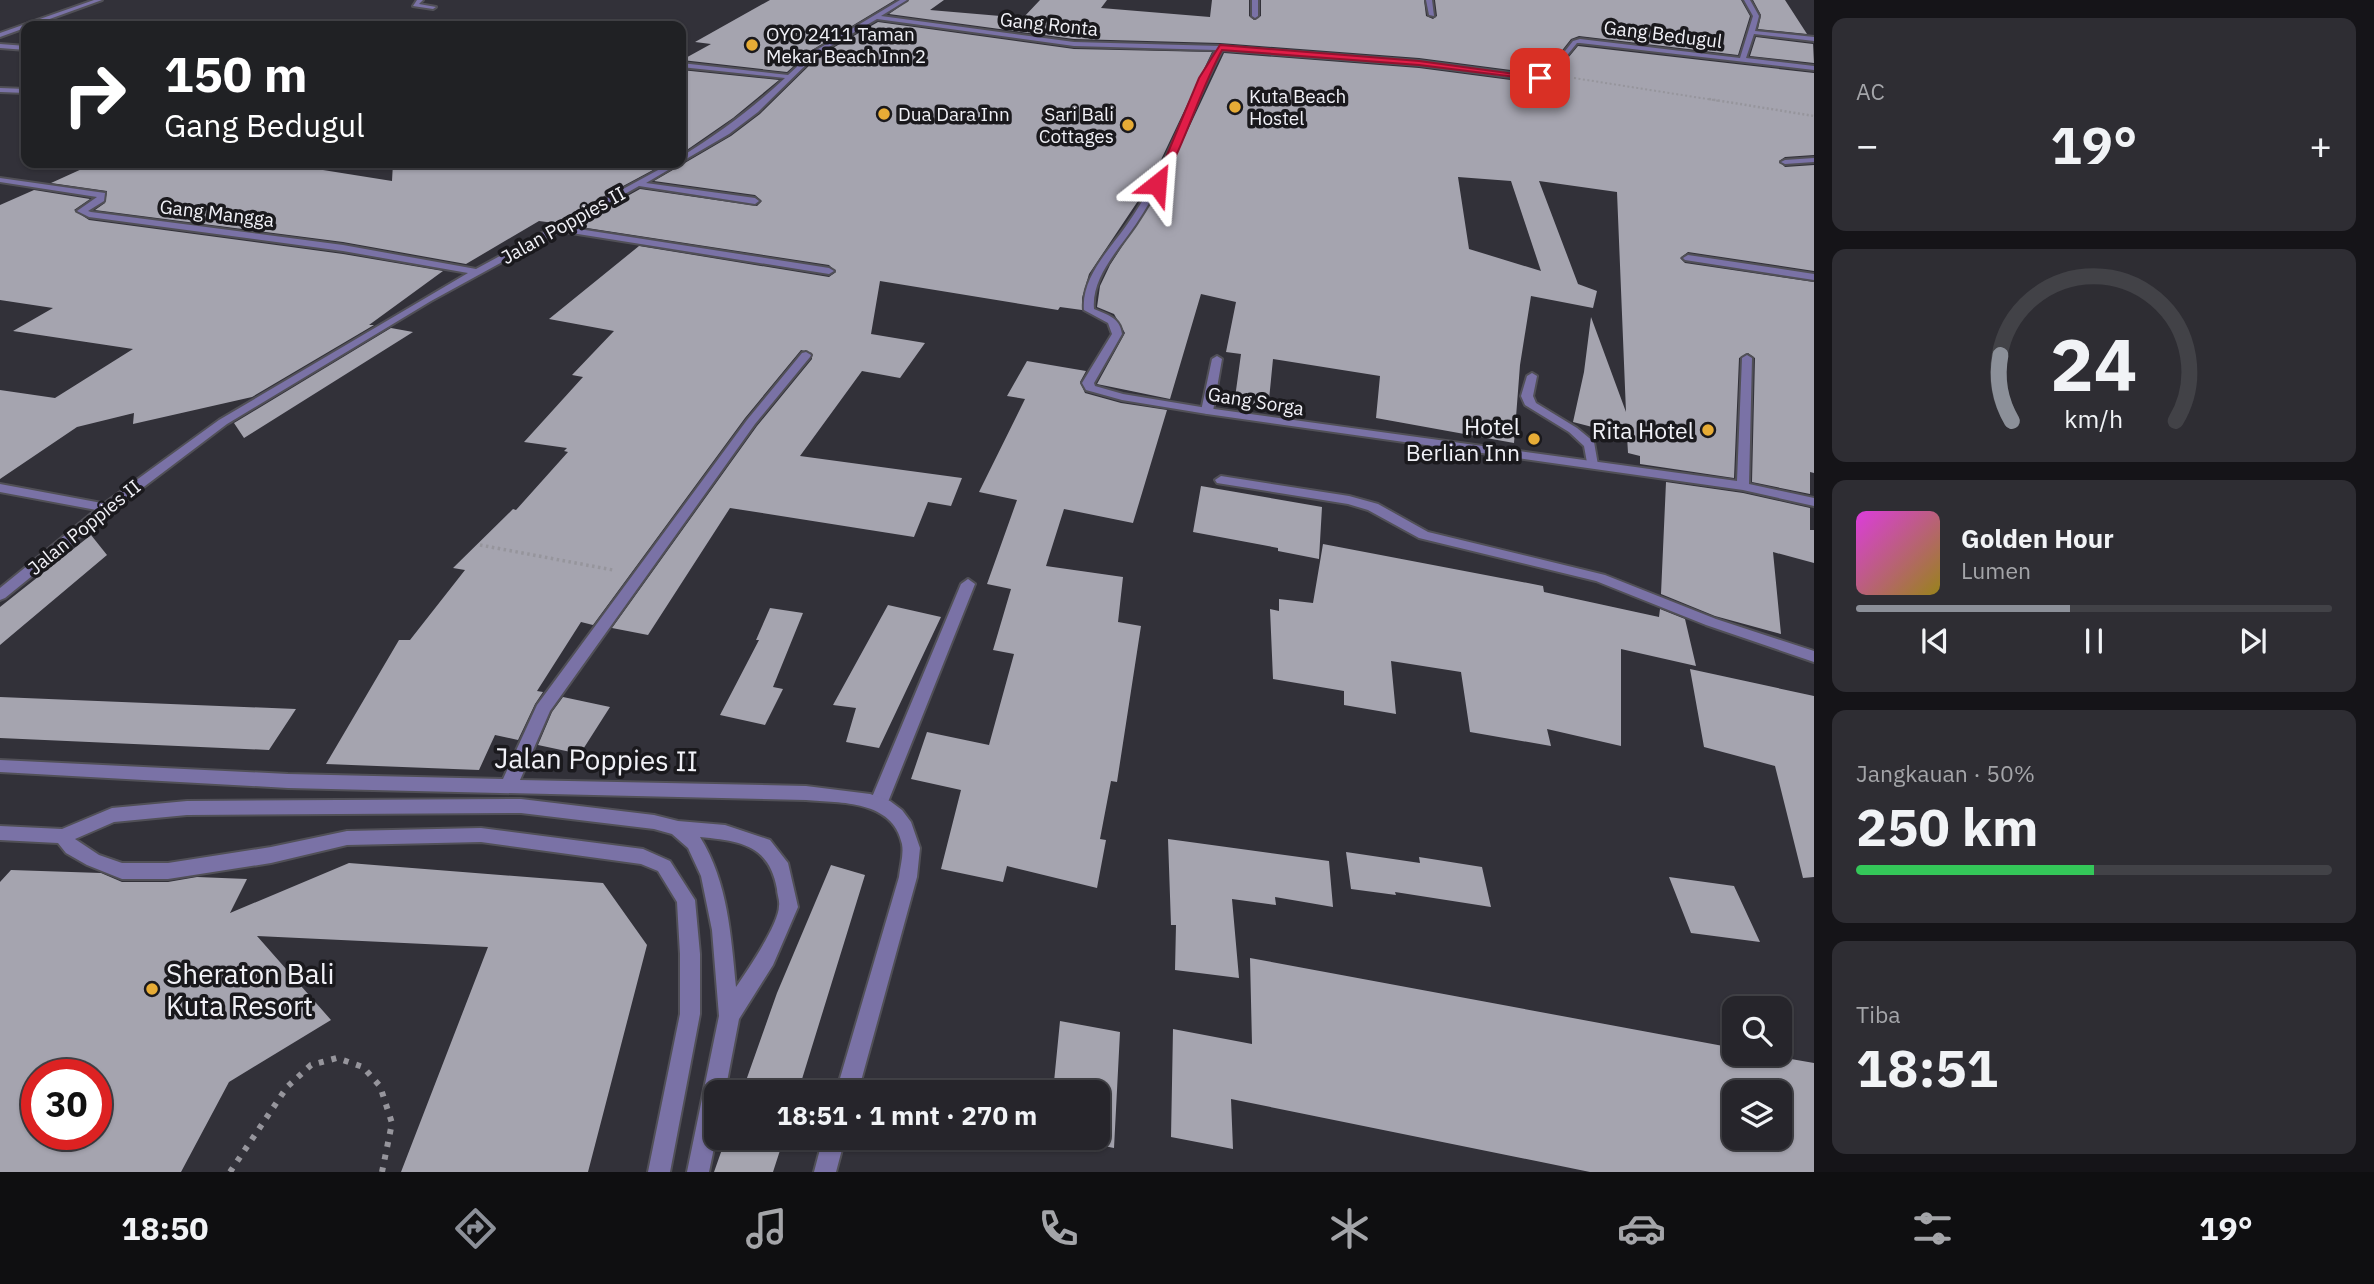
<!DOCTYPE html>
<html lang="id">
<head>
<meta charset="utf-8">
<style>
	body { margin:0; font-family:"IBM Plex Sans",sans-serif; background:#2e2d33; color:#f1f3f6; height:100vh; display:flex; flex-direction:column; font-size:26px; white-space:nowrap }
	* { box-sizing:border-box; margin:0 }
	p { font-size:23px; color:#a4a5a9 }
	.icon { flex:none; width:38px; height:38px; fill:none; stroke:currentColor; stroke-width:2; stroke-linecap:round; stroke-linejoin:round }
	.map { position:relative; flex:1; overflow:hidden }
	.sheet { display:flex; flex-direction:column; gap:18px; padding:18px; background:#151418; width:560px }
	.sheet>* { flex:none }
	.top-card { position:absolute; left:21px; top:21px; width:665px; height:147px; border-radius:14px; box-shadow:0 2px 5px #0004,0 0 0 2px #424247; background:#202124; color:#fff; overflow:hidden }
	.buttons { position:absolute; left:1722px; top:996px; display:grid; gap:14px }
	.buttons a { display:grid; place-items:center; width:70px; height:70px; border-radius:14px; background:#26252b; box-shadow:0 2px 5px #0004,0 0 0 2px #424247; font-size:35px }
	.speed { position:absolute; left:21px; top:1059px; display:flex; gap:14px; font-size:35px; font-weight:700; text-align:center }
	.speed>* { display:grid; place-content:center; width:91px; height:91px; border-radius:50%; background:#26252b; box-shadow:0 2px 5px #0004,0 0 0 2px #424247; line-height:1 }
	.speed .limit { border:10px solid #d22; background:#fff; color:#111 }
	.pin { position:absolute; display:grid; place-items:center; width:60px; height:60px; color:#fff; margin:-30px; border-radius:14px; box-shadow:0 4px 10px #0006 }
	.me { position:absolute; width:77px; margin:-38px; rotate:28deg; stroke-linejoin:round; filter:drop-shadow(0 0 5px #0008) }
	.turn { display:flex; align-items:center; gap:24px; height:147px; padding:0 28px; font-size:32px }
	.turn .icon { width:91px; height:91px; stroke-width:2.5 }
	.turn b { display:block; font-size:49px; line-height:60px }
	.big { font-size:52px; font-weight:700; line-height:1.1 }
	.sheet .tile { flex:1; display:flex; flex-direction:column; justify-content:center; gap:10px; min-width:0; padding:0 24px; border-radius:14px; background:#2e2d33 }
	.sheet .dial { align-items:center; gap:0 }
	.dial svg { height:182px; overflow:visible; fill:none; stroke:#424247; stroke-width:7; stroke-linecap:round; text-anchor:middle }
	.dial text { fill:#f1f3f6; stroke:none }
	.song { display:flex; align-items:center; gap:21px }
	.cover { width:84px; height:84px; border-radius:10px; background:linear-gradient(135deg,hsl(300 70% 55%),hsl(50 70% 35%)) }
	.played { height:7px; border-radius:4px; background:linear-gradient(90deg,#8c9099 45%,#424247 45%) }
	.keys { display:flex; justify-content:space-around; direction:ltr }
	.heat { display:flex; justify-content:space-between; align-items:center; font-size:38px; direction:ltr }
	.charge { height:10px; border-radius:5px; background:linear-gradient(90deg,#34c759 50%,#424247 0) }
	.trip { position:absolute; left:704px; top:1080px; width:406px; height:70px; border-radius:14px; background:#26252b; box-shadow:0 2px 5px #0004,0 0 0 2px #424247; font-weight:700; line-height:70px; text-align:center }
	.tab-bar { display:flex; height:112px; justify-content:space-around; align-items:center; background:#0f0f11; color:#a4a5a9 }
	.tab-bar .icon { width:49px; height:49px }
	.tab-bar .selected { color:#8c9099 }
	.tab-bar b { font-size:32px; color:#f1f3f6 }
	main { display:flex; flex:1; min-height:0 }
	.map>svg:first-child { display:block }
</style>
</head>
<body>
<main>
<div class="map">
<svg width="1814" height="1172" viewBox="0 0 1814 1172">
	<rect width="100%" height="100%" fill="#323139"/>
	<path fill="#a5a4af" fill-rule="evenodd" d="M770 0H895L812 50 787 72 682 60 711 44 695 42Z
		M909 0H944L930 10 1023 18 1040 0H1107L1101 8 1210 17 1212 0H1249V16L1254 20 1261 16V0H1424L1426 16 1433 19 1437 16 1435 0H1741L1750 16 1738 55 1579 36 1571 39 1545 72H1526L1419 58 1220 43 1074 39 889 14Z
		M1753 0H1785L1807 34 1758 29 1761 15Z
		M878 22 1074 49 1212 52 1150 183 1089 274 1082 298V310L1060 307 1058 310 880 281 871 334 925 343 900 378 862 371 800 456 962 478 951 506 928 502 914 537 730 508 648 635 612 628 757 426 812 359V353L801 350 745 418 593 625 581 622 537 691 543 692 535 704 518 740 495 735 479 770 326 764 399 640H410L465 570 453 568 513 509 516 510 568 452 564 451 567 448 524 442 583 377 572 375 614 331 549 319 639 246 829 277 836 272 829 265 574 226 640 189 757 206 762 201 755 195 654 181 731 136 760 114 819 56Z
		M1756 37 1813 44 1814 63 1750 56Z
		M1578 46 1814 73V155L1785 157 1779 161 1785 167 1814 165V271L1688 252 1680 258 1685 263 1814 282V473L1810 472V494L1752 482 1755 358 1748 353 1739 358 1734 478 1640 464V456L1628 453 1627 436 1573 422 1584 372 1591 317 1626 412 1617 192 1539 181 1578 284 1597 291 1593 308 1531 296 1520 365 1514 443 1376 418 1380 376 1273 359 1268 410 1234 405 1241 354 1226 352 1236 302 1201 294 1170 399 1097 384 1125 333 1114 314 1097 307 1100 286 1110 265 1163 183 1224 53 1419 68 1526 82H1548ZM1458 177 1511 181 1541 271 1469 249Z
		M681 70 779 80 733 118 681 154Z
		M95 163H279L392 181 393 163H666L554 223 539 221 466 264 343 242 95 210 105 203 107 191 51 183Z
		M34 190 90 199 74 210 89 220 343 254 443 271 369 325H374L252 397 133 424 134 413 77 427 0 479V390L55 398 133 349 13 331 53 308 0 300V205Z
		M391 328 413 332 244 438 234 423Z
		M1027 361 1086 371 1080 382 1085 393 1121 403 1167 410 1133 523 1064 509 1046 566 1123 577 1118 622 1141 626 1117 782 1111 781 1100 839 1106 840 1097 888 1007 866 1003 882 941 869 961 790 911 779 927 732 989 745 1014 654 993 650 1011 589 987 584 1017 500 979 492 1025 399 1007 396Z
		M1666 482 1743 493 1810 508V530H1814V563L1773 552 1781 634 1715 616 1661 594Z
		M1201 486 1322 507 1319 559 1278 551V548L1193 532Z
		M91 535 107 555 0 645V607Z
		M1323 544 1543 586 1544 592 1659 617 1660 609 1685 619 1696 666 1621 649V746L1547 729 1551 746 1470 732 1461 672 1391 661 1396 714 1344 705V691L1273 679 1270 609 1279 611V599L1313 603Z
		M888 605 941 617 879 748 846 742 856 708 833 705Z
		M770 608 803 613 773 687 783 689 765 725 720 715 759 640H756Z
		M1690 669 1814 696V877L1803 878 1775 766 1704 747Z
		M0 697 296 709 269 750 0 738Z
		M563 697 610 707 580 754 538 745 552 712Z
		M1168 839 1329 861 1333 907 1275 897 1276 905 1232 899 1239 978 1175 970 1176 925H1171Z
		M1346 852 1420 863 1419 857 1482 867 1491 907 1395 892 1396 895 1351 889Z
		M349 863 603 883 647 945 588 1172H401L488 947 257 936 331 1020 229 1082 181 1172H0V882L11 870 101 873 122 882H168L197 877 247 879 230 913ZM37 1074H96V1134H37Z
		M831 865 865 875 798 1092H742L777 993Z
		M1669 877 1734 886 1760 942 1691 933Z
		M1250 958 1734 1048V1054H1762L1814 1063V1172H1590L1231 1099 1233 1149 1171 1137 1173 1029 1252 1044ZM1734 1092H1780V1138H1734Z
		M1060 1021 1120 1032 1114 1148 1065 1138H1097V1092H1053Z
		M726 1138H784L773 1172H714Z"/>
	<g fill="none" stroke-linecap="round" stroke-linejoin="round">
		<g stroke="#515057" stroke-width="4">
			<path id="service" d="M417 0H423L419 4 436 7 433 9 413 6Z
				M1252 0H1258V16L1255 18 1252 16Z
				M1217 356 1222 359 1213 411 1207 414 1201 411 1212 359Z
				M1532 373 1537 376 1533 396 1536 403 1577 428 1594 442 1598 465 1596 468H1588L1584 446 1569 432 1525 405 1521 396 1527 376Z
				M0 484 107 504 113 508 107 512 0 492Z
				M968 579 975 584 888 802 885 807 879 809 873 807 870 802 961 584Z
				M521 799 654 815 678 821 725 825 770 840 788 863 798 907 773 965 739 1019 725 1092H716V1138L709 1172H687L719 1016 712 930 701 876 688 848 672 834 654 829 521 813 187 815 114 822 75 839 99 855 122 863H168L271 847 347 831 481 828 643 849 670 861 695 900 700 954V1014L670 1172H648L680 1014V954L677 902 658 871 641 864 481 842 347 845 271 863 168 879H122L87 865 66 853 58 843 0 840V826L62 829 112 808 187 801ZM700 837C741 841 769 845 777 889 777 894 780 901 779 906 779 924 747 971 736 987 731 936 728 882 700 837Z"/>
		</g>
		<g stroke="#515057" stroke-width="4">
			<path id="minor" d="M94 0H102L0 37V33Z
				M900 0H907L881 16 1074 42 1220 46 1419 61 1526 75H1546L1573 41 1580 39 1740 58 1753 16 1744 0H1750L1759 16 1755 31 1814 37V41L1754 34 1746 58 1814 66V70L1580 43H1577L1548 79H1526L1419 65 1222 50C1192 107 1173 170 1136 224 1120 248 1091 277 1094 309 1107 315 1120 317 1122 334L1094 383 1095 386 1123 394 1207 408 1737 481 1742 358 1747 355 1752 358 1749 484 1814 498V506L1743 490 1207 414 1122 400 1086 390 1082 383 1112 334 1108 323 1084 310C1081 278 1109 250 1126 226 1165 172 1185 108 1216 50L1074 46 877 19 817 54 758 112 729 134 681 162V157C719 133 752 109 785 78L681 67V63L788 75 813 52Z
				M1426 0H1432L1434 16 1429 15Z
				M0 44 26 46V50L0 48Z
				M0 88 26 89V93L0 92Z
				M1814 158V162L1785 164 1781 162 1785 160Z
				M671 163H680L646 183 755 198 759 201 755 204 639 186 566 227 829 268 834 271 829 274 559 231 431 301 227 424 112 511 5 598 0 600V588L102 505 219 420 468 273 343 251 89 217 77 211 97 197 0 182V178L105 193 104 201 88 211 91 212 343 245 476 269Z
				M1688 255 1814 274V280L1685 260 1683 258Z
				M806 352 811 355 810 357 755 424 550 711 520 780 806 786 870 794 890 801 902 810 911 822 920 848 917 877 858 1092H836L899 877C900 867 904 855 902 844 893 800 841 803 806 800L288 788 0 772V760L288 774 503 779 537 705 747 420 802 353Z
				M1221 476 1349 496 1378 504 1428 532 1605 575 1716 619 1814 651V662L1706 625 1596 581 1419 538 1368 510 1348 504 1217 483 1215 480Z
				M823 1138H845L836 1172H814Z"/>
		</g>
		<path stroke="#96959c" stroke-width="2" stroke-dasharray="2 2.5" stroke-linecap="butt" d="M848 57 869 60
			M1574 78 1720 101"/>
		<path stroke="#96959c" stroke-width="2.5" stroke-dasharray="2 2.5" stroke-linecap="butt" d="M1709 99 1814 116"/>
		<path stroke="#96959c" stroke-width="3.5" stroke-dasharray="2.5 3.5" stroke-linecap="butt" d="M480 545 613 570"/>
		<path stroke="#96959c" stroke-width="6" stroke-dasharray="5 8" stroke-linecap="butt" d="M230 1172 287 1087 311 1065 337 1058 363 1067 380 1086 392 1123 382 1172"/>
		<use href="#service" fill="#7a72a6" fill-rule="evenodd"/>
		<use href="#minor" fill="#7a72a6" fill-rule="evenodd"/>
	</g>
	<path fill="#e11d48" stroke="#92132f" stroke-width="2" d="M1220 45 1419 61 1544 78 1540 80 1419 65 1222 50C1198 94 1186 143 1160 186H1154L1199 78Z"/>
	<g fill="#e7ac36" stroke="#1a191d" stroke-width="2.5">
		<circle cx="752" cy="45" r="7"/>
		<circle cx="1235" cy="107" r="7"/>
		<circle cx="884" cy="114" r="7"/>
		<circle cx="1128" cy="125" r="7"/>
		<circle cx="1708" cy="430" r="7"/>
		<circle cx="1534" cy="439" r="7"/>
		<circle cx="152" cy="989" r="7"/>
	</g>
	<g text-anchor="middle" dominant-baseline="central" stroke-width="7" stroke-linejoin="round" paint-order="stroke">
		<g font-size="19" fill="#f1f1f7" stroke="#1a191d">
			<text transform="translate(1049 24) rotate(6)">Gang Ronta</text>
			<text transform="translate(1663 34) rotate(7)">Gang Bedugul</text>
			<text transform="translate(217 213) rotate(7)">Gang Mangga</text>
			<text transform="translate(563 225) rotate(-29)">Jalan Poppies II</text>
			<text transform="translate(1256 401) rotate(9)">Gang Sorga</text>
			<text transform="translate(84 527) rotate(-39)">Jalan Poppies II</text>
		</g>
		<g font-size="19" fill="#f1f1f7" stroke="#1a191d" text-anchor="start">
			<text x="766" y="34">OYO 2411 Taman<tspan x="766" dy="22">Mekar Beach Inn 2</tspan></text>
			<text x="1249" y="96">Kuta Beach<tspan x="1249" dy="22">Hostel</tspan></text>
			<text x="898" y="114">Dua Dara Inn</text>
			<text x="1114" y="114" text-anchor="end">Sari Bali<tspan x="1114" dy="22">Cottages</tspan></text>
		</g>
		<g font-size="23" fill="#f1f1f7" stroke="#1a191d" text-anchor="end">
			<text x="1520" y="426">Hotel<tspan x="1520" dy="26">Berlian Inn</tspan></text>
			<text x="1694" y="430">Rita Hotel</text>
		</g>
		<g font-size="28" fill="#f1f1f7" stroke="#1a191d">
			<text transform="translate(596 759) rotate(1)">Jalan Poppies II</text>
		</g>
		<g font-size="28" fill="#f1f1f7" stroke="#1a191d" text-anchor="start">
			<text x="166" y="973">Sheraton Bali<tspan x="166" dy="32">Kuta Resort</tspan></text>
		</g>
	</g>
</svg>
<div class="buttons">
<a><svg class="icon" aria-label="search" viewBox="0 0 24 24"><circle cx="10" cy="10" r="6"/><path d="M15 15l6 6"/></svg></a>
<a><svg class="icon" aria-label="layers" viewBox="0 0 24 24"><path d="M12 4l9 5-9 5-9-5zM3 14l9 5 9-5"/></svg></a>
</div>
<div class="speed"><div class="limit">30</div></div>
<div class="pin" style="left:1540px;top:78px;background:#d93025"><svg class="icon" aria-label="arrive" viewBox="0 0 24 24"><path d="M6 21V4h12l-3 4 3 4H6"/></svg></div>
<svg class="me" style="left:1157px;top:184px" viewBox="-20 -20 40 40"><path d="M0-17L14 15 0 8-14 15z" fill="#e11d48" stroke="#fff" stroke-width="4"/></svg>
<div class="trip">18:51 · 1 mnt · 270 m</div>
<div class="top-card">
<div class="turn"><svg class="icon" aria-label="right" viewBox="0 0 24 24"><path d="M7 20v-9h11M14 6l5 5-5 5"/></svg><div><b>150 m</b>Gang Bedugul</div></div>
</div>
</div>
<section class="sheet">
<div class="tile"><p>AC</p>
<div class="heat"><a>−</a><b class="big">19°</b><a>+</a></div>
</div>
<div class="tile dial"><svg viewBox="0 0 100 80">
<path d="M14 69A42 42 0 1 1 86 69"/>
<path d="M14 69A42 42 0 0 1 9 40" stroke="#8c9099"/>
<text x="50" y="56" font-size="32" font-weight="700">24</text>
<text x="50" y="72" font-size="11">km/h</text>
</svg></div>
<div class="tile">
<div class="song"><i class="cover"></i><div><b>Golden Hour</b><p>Lumen</p></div></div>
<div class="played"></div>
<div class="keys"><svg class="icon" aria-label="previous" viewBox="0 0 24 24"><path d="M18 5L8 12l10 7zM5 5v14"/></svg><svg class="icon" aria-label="pause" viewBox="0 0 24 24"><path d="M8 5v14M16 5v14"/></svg><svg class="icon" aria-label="next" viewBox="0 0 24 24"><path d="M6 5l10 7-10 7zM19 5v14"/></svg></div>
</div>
<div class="tile"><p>Jangkauan · 50%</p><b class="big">250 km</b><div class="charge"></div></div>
<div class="tile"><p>Tiba</p><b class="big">18:51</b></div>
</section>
</main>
<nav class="tab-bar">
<b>18:50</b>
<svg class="icon selected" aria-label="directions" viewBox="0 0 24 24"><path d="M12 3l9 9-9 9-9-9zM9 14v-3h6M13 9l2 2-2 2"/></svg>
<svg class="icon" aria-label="music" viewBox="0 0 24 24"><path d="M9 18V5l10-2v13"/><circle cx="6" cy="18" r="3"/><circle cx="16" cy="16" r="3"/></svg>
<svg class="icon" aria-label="phone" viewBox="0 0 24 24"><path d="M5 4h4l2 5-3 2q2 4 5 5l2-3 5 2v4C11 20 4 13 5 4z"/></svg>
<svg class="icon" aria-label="climate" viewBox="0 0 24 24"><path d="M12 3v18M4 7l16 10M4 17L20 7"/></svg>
<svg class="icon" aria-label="car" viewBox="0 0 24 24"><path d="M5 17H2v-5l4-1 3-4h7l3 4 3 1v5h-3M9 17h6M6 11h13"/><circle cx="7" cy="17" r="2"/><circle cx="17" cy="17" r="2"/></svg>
<svg class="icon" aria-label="filters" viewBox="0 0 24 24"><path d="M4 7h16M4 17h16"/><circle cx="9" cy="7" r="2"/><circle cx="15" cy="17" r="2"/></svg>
<b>19°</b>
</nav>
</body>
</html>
